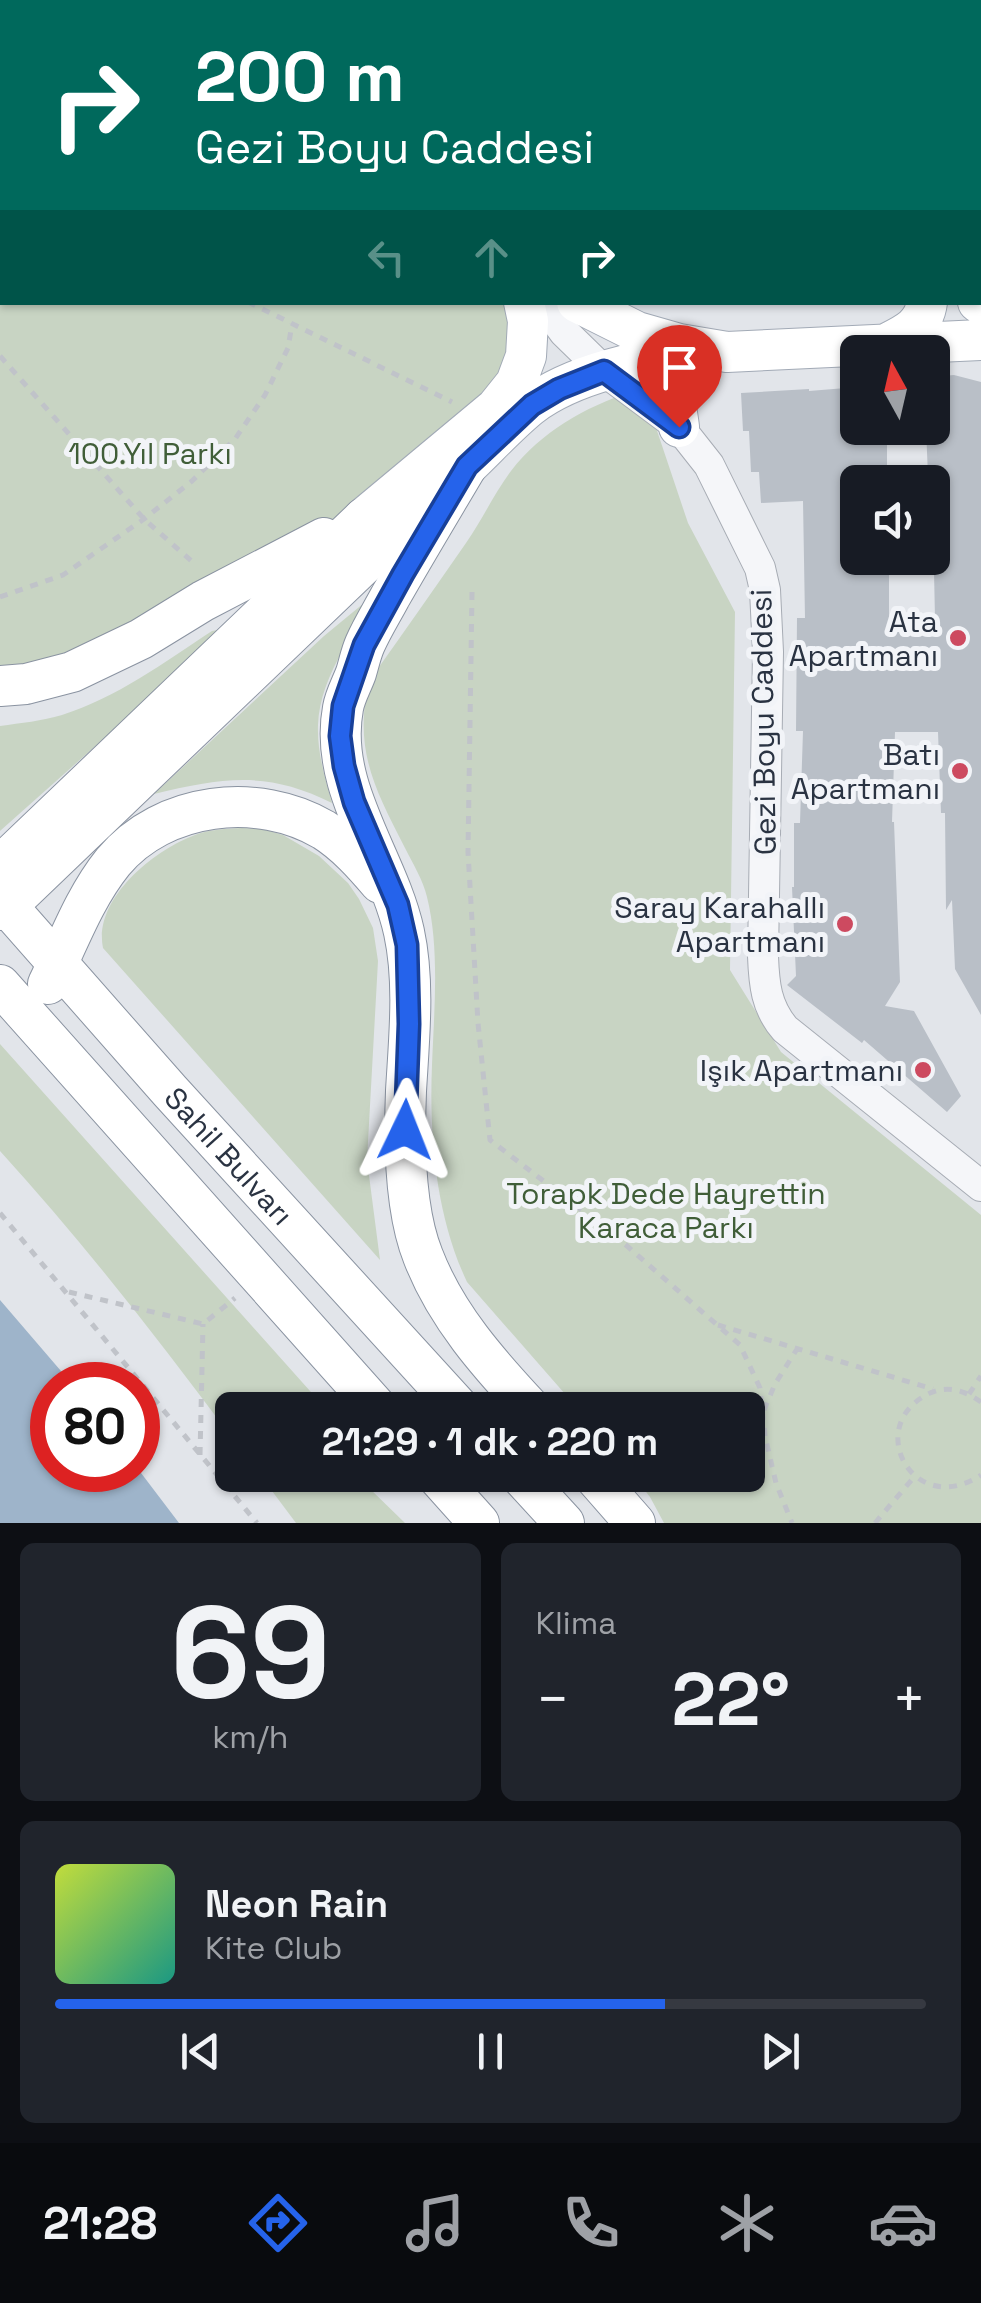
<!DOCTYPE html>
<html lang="tr">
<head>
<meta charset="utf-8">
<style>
	body { margin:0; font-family:"Space Grotesk",sans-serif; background:#20242c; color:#f1f3f6; height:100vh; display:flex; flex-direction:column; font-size:38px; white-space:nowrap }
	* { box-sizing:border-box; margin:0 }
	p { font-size:32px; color:#9ea1a6 }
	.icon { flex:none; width:55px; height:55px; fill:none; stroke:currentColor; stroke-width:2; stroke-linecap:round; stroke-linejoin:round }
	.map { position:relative; height:1523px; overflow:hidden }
	.panel { display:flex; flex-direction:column; gap:20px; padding:20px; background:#0d0f14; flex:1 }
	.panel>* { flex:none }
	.hud { position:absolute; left:0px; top:0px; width:982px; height:305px; box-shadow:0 2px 8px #0004; background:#00695c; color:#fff; overflow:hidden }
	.needle { width:65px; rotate:352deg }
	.tools { position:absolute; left:840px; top:335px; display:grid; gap:20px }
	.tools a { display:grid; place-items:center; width:110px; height:110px; border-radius:15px; background:#171b24; box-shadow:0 2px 8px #0004; font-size:50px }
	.speed { position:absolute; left:30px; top:1362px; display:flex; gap:20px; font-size:50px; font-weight:700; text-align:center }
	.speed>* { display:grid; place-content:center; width:130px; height:130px; border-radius:50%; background:#171b24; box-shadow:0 2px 8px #0004; line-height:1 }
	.speed .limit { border:15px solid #d22; background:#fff; color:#111 }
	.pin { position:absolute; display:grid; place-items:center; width:85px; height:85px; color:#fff; margin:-102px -42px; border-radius:50% 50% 50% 0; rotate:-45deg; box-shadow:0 0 10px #0007 }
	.pin .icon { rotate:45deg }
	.me { position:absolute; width:110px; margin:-55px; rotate:2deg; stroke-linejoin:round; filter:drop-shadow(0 0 8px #0008) }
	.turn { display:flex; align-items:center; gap:35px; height:210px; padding:0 30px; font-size:45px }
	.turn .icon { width:130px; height:130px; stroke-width:2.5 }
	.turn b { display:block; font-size:70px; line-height:85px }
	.lanes { display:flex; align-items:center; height:95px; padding:0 30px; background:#0003; justify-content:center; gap:50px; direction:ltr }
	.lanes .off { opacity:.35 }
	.big { font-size:75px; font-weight:700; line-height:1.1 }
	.panel .card { flex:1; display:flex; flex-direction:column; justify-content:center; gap:15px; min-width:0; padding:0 35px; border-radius:15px; background:#20242c }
	.panel .dial { align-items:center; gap:0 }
	.dial b { font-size:130px; line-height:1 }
	.song { display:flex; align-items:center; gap:30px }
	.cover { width:120px; height:120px; border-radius:15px; background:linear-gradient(135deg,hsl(70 70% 55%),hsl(170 70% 35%)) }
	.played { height:10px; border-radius:5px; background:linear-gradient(90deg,#2563eb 70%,#363941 70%) }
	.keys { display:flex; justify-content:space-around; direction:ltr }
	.heat { display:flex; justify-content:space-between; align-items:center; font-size:55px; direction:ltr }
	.panel .tiles { flex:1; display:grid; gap:20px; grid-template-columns:1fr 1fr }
	.card:last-child { grid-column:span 2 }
	.trip { position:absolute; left:215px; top:1392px; width:550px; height:100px; border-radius:15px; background:#171b24; box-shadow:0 2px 8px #0004; font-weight:700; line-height:100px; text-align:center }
	.tabs { display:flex; height:160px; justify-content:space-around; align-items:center; background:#090b0e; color:#9ea1a6 }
	.tabs .icon { width:70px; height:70px }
	.tabs .on { color:#2563eb }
	.tabs b { font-size:45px; color:#f1f3f6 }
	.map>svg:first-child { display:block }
</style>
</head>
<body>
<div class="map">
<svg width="981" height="1523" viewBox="0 0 981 1523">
	<rect width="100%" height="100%" fill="#e2e5ea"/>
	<path fill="#c8d4c3" d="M0 0H56L60 2H2V302L503 303 507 306 515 373 357 505 163 616 0 684Z
		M631 392 645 395 688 523 735 612 730 970 781 1052 981 1215V1523H664L650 1497 633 1475H748V1410H579L467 1282C436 1216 429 1137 432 1065 434 1012 440 949 427 897 423 880 413 864 405 848 375 789 353 750 369 681 402 635 434 589 466 543 482 520 494 494 511 471 541 432 585 407 631 392Z
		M387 584C359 626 320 673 318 725 317 752 325 778 332 803 266 770 223 778 154 794L324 636Z
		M228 628 0 831V726C21 723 42 721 62 715 116 698 165 662 212 631Z
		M242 828 263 829 283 835 319 856 348 883 359 899 373 928 378 961 367 1160 380 1260 103 948C93 899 154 850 195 835 210 829 226 829 242 828Z
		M0 1044 327 1410H232V1438C159 1340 83 1242 0 1151Z
		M260 1475H363L366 1485 405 1523H296Z"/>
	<path fill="#9eb4ca" d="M0 1300 73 1385H52V1470L138 1469 179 1523H0Z"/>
	<path fill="#b9bfc7" d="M954 375 981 382V1015L955 969 952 900 946 910 945 813H941L938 732H895L892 822H894L900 982 885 1006 914 1011 961 1096 947 1112 864 1040 862 1043 787 985 796 976 792 887H794V823H800L803 731H796L797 618H805L803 501 761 503 759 472H751L749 431H743L741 393 809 389V391L858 387V428H887V479L858 482V558H889V618H935L932 476H928L926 428H932V377Z"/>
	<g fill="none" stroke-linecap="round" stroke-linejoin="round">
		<g stroke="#a7acb4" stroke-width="28">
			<path id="minor" d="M689 0V2
				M873 2 882 0"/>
		</g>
		<g stroke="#a7acb4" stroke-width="32">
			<path id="tertiary" d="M542 302 564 332 604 371 679 427 709 465 760 568 765 590 768 652 763 956C764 984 766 1007 785 1029L981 1186"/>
		</g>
		<g stroke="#a2aab6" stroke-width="42">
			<path id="primary" d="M119 0 123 2
				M456 0 460 2
				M204 2V0
				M577 302 637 332 679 344 727 352 981 340
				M978 302 981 304
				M884 345C904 335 924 327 927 302
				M679 427C675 394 666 380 693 355
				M467 466C488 446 508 424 530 406 572 374 643 358 694 355
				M364 518 496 408 516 383 526 356 528 321 524 302"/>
		</g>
		<g stroke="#8a93a1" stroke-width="42">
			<g id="trunk">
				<path d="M467 466C441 510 415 553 390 597 382 612 372 628 365 644 361 653 359 663 356 673 352 684 345 696 343 708 328 788 388 858 404 932 415 983 409 1039 406 1091 404 1140 405 1211 423 1256 446 1316 489 1364 532 1410"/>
				<path d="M0 686 26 684 72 672 141 639 203 601 324 538"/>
				<path d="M0 866 364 518"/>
				<path id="s1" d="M0 898 170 1091 461 1410"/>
				<path d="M0 910 7 906 432 499"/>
				<path d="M48 984C68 943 84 898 113 862 163 802 258 791 324 830 346 844 363 863 380 883"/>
				<path d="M0 985 379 1410"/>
				<path d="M436 1475 479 1523"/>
				<path d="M520 1475 564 1523"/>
				<path d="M593 1475 635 1523"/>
			</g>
		</g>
		<path stroke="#c0c3c9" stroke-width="5" stroke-dasharray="8 8" stroke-linecap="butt" d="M0 181 2 183
			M248 302 452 402
			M0 356 144 519 196 565
			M472 592 468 852 478 1023 490 1140 618 1238 740 1345 760 1388 765 1436 776 1483 792 1523
			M0 597 63 575 144 519 192 481 235 439 265 395 288 348 292 324
			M0 1213 257 1523
			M69 1292 203 1324 235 1298
			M718 1325 933 1389
			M969 1394 981 1376
			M981 1402C966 1391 948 1385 930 1393 862 1425 913 1520 981 1475
			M764 1410 775 1384 797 1349
			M200 1455 203 1324
			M875 1523 915 1476"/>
		<use href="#minor" stroke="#f5f6f9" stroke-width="25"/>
		<use href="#tertiary" stroke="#f5f6f9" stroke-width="30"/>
		<use href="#primary" stroke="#fff" stroke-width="40"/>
		<use href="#trunk" stroke="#fff" stroke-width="40"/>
	</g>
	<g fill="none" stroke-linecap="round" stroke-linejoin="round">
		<g stroke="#184099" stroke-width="25">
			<path id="route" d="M405 1130 409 1024 407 945 398 905 354 802 344 766 340 736 343 706 364 645 403 574 467 466 532 405 559 389 604 371 679 427"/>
		</g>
		<use href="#route" stroke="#2563eb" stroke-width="18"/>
	</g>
	<g fill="#cd4a60" stroke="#f2f4f8" stroke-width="4">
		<circle cx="958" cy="638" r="10"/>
		<circle cx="960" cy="771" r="10"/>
		<circle cx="845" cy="924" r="10"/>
		<circle cx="923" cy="1070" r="10"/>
	</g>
	<g text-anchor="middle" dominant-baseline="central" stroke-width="10" stroke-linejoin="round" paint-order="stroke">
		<g font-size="30" fill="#405e38" stroke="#f2f4f8">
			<text x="150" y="453">100.Yıl Parkı</text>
			<text x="666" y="1193">Torapk Dede Hayrettin<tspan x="666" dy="34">Karaca Parkı</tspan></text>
		</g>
		<g font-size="30" fill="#2a3342" stroke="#f2f4f8" text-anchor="end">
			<text x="938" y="621">Ata<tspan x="938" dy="34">Apartmanı</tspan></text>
			<text x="940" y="754">Batı<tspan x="940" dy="34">Apartmanı</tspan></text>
			<text x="825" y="907">Saray Karahallı<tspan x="825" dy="34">Apartmanı</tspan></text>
			<text x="903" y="1070">Işık Apartmanı</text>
		</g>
		<g font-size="30" fill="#2a3342" stroke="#f2f4f8">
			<text transform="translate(763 722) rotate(-91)">Gezi Boyu Caddesi</text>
			<text stroke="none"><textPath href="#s1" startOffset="345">Sahil Bulvarı</textPath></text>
		</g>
	</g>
</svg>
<div class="tools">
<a><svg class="needle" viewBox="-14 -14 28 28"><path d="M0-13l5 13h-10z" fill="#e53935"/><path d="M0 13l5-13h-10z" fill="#9ea1a6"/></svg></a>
<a><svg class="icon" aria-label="sound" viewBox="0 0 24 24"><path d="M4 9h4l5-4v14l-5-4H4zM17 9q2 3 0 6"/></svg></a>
</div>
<div class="speed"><div class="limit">80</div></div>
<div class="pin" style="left:679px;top:427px;background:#d93025"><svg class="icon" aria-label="arrive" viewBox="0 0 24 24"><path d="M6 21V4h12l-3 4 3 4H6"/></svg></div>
<svg class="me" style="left:405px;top:1130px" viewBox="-20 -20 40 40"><path d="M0-17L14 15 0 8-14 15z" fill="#2563eb" stroke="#fff" stroke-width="4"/></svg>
<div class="trip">21:29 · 1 dk · 220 m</div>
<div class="hud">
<div class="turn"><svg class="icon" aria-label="right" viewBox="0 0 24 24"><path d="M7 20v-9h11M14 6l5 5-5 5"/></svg><div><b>200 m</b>Gezi Boyu Caddesi</div></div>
<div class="lanes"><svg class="icon off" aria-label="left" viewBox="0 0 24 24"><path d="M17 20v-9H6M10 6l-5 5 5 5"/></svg><svg class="icon off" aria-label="ahead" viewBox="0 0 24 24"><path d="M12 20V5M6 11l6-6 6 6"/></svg><svg class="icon" aria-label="right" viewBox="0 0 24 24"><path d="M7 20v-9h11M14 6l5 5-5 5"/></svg></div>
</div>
</div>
<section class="panel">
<div class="tiles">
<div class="card dial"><b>69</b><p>km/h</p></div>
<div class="card"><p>Klima</p>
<div class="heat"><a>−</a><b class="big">22°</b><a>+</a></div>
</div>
<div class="card">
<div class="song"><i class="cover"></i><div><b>Neon Rain</b><p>Kite Club</p></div></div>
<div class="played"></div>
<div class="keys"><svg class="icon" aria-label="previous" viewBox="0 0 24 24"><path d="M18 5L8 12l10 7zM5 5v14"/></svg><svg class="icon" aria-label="pause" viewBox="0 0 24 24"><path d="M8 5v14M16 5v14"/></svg><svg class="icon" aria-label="next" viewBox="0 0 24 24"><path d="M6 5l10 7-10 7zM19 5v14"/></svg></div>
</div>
</div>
</section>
<nav class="tabs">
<b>21:28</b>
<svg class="icon on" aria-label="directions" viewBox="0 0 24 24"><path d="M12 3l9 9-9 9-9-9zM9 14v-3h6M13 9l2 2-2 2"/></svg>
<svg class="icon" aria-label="music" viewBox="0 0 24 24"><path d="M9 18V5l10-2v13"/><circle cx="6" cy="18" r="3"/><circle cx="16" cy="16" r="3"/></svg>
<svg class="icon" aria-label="phone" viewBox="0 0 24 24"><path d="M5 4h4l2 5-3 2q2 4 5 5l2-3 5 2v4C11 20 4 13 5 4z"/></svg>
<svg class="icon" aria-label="climate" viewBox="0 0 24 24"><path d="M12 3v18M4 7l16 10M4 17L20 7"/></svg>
<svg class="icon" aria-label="car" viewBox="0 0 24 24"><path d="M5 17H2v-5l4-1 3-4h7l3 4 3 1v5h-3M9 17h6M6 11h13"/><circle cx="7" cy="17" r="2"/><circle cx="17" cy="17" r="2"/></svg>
</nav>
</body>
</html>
